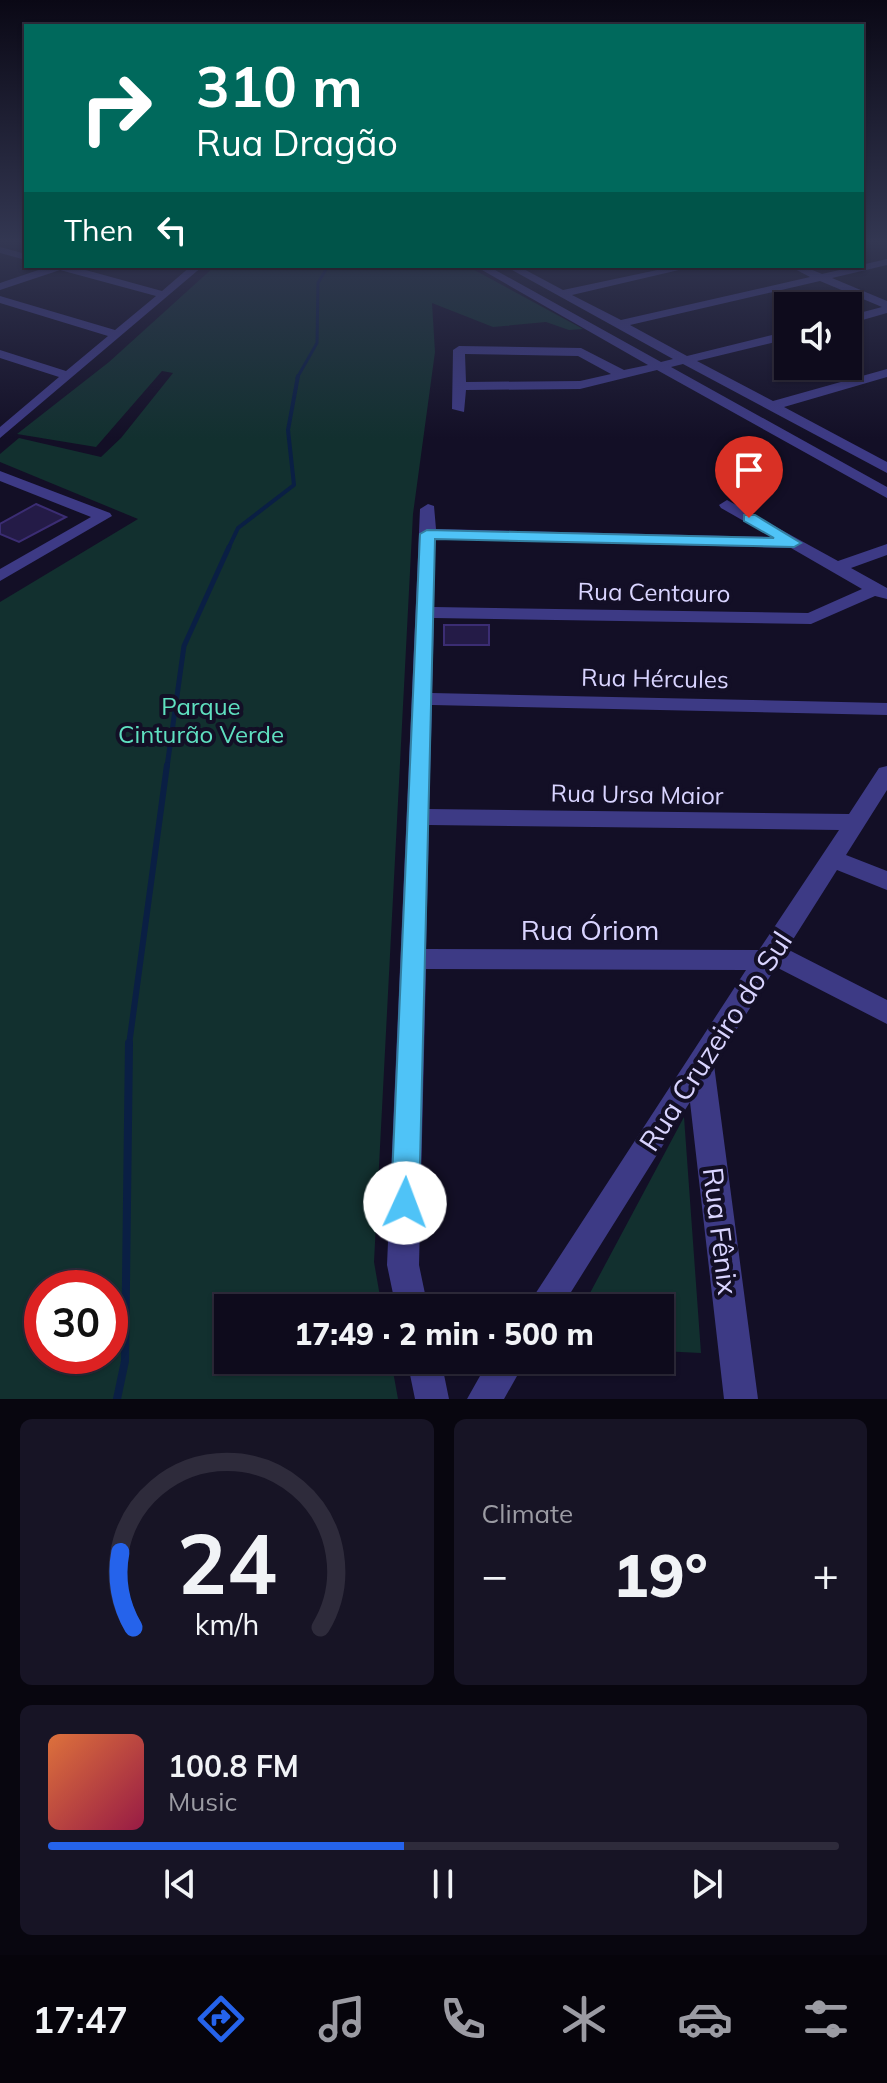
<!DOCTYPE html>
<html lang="en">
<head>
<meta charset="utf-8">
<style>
	body { margin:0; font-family:Mulish,sans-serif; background:#171425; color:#f1f3f6; height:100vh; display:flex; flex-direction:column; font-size:30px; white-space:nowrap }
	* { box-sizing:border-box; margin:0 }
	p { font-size:26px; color:#9b9ba3 }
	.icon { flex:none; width:44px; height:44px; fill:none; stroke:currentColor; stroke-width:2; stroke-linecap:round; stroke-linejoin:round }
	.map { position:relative; height:1399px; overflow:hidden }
	.sheet { display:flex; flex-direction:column; gap:20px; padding:20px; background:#08060f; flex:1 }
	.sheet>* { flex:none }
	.top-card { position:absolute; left:24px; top:24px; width:840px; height:244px; border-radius:0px; box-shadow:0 2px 6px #0004,0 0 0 2px #2e2b3b; background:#00695c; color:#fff; overflow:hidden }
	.controls { position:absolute; left:774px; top:292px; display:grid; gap:16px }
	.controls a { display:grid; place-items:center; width:88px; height:88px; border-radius:0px; background:#0e0b1c; box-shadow:0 2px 6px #0004,0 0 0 2px #2e2b3b; font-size:40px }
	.speed { position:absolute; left:24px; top:1270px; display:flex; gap:16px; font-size:40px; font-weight:700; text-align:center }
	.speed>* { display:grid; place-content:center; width:104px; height:104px; border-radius:50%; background:#0e0b1c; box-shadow:0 2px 6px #0004,0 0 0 2px #2e2b3b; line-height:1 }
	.speed .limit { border:12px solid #d22; background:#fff; color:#111 }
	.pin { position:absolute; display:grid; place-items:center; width:68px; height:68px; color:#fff; margin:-82px -34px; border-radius:50% 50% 50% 0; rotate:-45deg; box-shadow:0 0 8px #0007 }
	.pin .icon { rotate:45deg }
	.me { position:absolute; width:88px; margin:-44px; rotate:2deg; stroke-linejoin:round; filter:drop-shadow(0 0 6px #0008) }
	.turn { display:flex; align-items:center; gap:28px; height:168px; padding:0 40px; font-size:36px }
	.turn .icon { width:104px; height:104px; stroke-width:2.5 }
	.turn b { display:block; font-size:56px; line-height:68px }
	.then { display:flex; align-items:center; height:76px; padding:0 40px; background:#0003; gap:16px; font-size:30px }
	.big { font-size:60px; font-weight:800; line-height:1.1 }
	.sheet .tile { flex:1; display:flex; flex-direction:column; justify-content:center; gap:12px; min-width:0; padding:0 28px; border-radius:12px; background:#171425 }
	.sheet .dial { align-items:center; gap:0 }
	.dial svg { height:208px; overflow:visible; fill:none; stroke:#2e2b3b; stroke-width:7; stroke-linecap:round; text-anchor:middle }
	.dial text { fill:#f1f3f6; stroke:none }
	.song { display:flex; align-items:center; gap:24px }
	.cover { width:96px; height:96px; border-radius:12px; background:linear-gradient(135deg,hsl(20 70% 55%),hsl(340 70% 35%)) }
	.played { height:8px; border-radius:4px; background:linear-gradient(90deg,#2563eb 45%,#2e2b3b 45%) }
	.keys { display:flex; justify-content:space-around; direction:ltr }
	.heat { display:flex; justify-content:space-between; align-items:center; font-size:44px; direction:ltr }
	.sheet .tiles { flex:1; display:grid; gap:20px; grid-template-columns:1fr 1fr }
	.tile:last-child { grid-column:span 2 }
	.trip { position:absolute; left:214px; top:1294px; width:460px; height:80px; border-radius:0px; background:#0e0b1c; box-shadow:0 2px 6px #0004,0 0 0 2px #2e2b3b; font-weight:800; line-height:80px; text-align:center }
	.tab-bar { display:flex; height:128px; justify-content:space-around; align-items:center; background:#06040b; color:#9b9ba3 }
	.tab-bar .icon { width:56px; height:56px }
	.tab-bar .current { color:#2563eb }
	.tab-bar b { font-size:36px; color:#f1f3f6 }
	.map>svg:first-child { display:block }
</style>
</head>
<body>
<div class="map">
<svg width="887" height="1399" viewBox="0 0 887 1399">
	<rect width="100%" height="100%" fill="#130f26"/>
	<path fill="#12302f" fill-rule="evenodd" d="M215 266H467L583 329 569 330 546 322 493 327 432 303 435 352 413 514 374 1262 382 1308H228V1360H391L398 1399H0V602L138 519 0 462V454L19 438 101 457 121 438 173 373 162 371 96 447 17 434 109 362ZM42 1288H110V1356H42Z
		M684 1117 701 1353 660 1351V1308H582Z"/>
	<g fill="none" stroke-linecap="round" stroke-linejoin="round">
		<path stroke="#0a1f44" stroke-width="3" d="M297 378 317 343 318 283 328 266"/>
		<path stroke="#0a1f44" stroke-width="4" d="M228 549 238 528 294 485 288 430 298 376"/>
		<path stroke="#0a1f44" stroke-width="5" d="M167 767 184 646 229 547"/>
		<path stroke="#0a1f44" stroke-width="6" d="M129 1045 167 765"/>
		<path stroke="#0a1f44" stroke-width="8" d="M117 1399 125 1361 129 1043"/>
	</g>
	<path fill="#241b47" stroke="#3b2d73" stroke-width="2" d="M36 504 66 517 19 542 0 534V524Z
		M444 625H489V645H444Z"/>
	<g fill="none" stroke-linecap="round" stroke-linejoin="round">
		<path fill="#3d3a85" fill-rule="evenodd" d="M0 247 26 254V260L0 253Z
			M887 259V265L832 278 887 301V313L852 323 848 324V316L882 307 820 281 630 325 687 356 788 331V339L697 361 773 401 887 369V377L784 407 887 462V473L683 364 671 367 887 487V498L657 370 580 389 466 390 464 412 452 409 453 350 459 346 581 348 624 370 648 365 475 266H488L661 362 673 359 505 266H518L563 290 676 266H696L572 295 621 320 810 277 789 266H803L822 274ZM465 354 578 356 611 374 580 381 466 382Z
			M50 266H71L162 291 191 266H203L0 438V427L59 377 0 358V350L66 371 108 336 0 303V296L115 330 156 296 60 270 0 290V283Z
			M0 471 110 513 112 516 0 581V569L91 517 0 481Z
			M727 500 838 561 887 544V555L851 568 887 588V599L875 596 811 624 434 618 432 693 887 703V715L432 705 429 809 849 814 879 768 887 766V790L846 855 887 871V890L837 870 787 949 887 1000V1024L776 967 714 1065 758 1399H724L690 1102 561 1308H526L746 970 426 969 419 1265 428 1308H396L387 1265 420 509 428 504 434 506 436 529 772 537 721 508 719 505ZM435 539 791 548 862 589 808 613 434 607ZM429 825 839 830 759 950 426 949Z
			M407 1360H441L449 1399H415Z
			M489 1360H526L504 1399H467Z"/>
	</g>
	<linearGradient id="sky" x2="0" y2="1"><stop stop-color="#0a0815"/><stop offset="0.55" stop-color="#333752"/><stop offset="1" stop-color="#333752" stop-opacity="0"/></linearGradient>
	<rect width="887" height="439" fill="url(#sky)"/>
	<path fill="#4fc3f7" stroke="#337fa1" stroke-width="2" d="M744 515H755L801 543 794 547 435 539 419 1203 415 1213 405 1217 395 1213 391 1203 420 534 427 530 774 538 744 521Z"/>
	<g text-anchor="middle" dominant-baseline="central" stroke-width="8" stroke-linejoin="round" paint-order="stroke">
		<g font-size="24" fill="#d9d4ff" stroke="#130f26">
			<text transform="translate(654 592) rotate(1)">Rua Centauro</text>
			<text transform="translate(655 678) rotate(1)">Rua Hércules</text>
			<text transform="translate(637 794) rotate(1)">Rua Ursa Maior</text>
		</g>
		<g font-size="24" fill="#5fe0c0" stroke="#130f26">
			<text x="201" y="706">Parque<tspan x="201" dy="28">Cinturão Verde</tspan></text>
		</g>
		<g font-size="28" fill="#d9d4ff" stroke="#130f26">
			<text x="590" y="929">Rua Óriom</text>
			<text transform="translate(715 1041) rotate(-57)">Rua Cruzeiro do Sul</text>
			<text transform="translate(721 1231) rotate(83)">Rua Fênix</text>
		</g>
	</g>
</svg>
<div class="controls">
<a><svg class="icon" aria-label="sound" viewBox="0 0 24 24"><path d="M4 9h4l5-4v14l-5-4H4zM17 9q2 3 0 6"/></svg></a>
</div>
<div class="speed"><div class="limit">30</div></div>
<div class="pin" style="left:749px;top:518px;background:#d93025"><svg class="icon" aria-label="arrive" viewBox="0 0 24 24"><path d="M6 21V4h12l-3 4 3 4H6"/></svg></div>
<svg class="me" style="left:405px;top:1203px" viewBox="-20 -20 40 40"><circle r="19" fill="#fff"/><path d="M0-13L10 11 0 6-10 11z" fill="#4fc3f7"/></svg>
<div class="trip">17:49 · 2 min · 500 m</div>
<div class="top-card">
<div class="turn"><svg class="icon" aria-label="right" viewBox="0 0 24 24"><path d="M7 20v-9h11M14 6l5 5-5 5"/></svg><div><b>310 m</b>Rua Dragão</div></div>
<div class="then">Then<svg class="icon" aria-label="left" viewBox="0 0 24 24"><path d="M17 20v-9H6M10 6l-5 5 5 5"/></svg></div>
</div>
</div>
<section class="sheet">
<div class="tiles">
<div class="tile dial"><svg viewBox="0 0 100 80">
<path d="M14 69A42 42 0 1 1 86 69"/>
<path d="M14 69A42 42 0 0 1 9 40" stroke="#2563eb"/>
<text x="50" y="56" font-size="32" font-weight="700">24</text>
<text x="50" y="72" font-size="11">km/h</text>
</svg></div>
<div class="tile"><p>Climate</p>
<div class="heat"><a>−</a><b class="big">19°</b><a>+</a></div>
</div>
<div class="tile">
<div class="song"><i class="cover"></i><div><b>100.8 FM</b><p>Music</p></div></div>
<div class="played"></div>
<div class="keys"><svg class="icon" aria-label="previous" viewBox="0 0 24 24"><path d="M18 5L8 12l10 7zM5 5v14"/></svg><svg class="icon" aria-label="pause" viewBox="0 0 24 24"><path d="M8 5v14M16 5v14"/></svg><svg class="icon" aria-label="next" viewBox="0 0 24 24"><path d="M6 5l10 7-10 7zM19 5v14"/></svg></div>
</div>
</div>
</section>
<nav class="tab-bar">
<b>17:47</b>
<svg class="icon current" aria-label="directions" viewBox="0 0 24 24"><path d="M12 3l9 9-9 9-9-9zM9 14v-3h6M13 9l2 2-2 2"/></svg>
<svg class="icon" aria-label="music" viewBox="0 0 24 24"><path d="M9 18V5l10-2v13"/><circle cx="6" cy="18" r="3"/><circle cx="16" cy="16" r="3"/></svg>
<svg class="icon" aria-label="phone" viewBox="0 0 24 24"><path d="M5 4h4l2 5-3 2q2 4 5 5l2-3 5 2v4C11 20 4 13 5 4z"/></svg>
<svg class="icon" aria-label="climate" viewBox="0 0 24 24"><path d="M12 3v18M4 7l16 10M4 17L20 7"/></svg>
<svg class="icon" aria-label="car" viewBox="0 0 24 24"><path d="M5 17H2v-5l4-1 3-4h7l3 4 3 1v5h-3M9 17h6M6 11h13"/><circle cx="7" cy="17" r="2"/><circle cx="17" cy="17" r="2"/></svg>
<svg class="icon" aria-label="filters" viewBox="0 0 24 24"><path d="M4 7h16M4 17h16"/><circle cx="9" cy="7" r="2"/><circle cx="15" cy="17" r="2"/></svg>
</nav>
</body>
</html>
